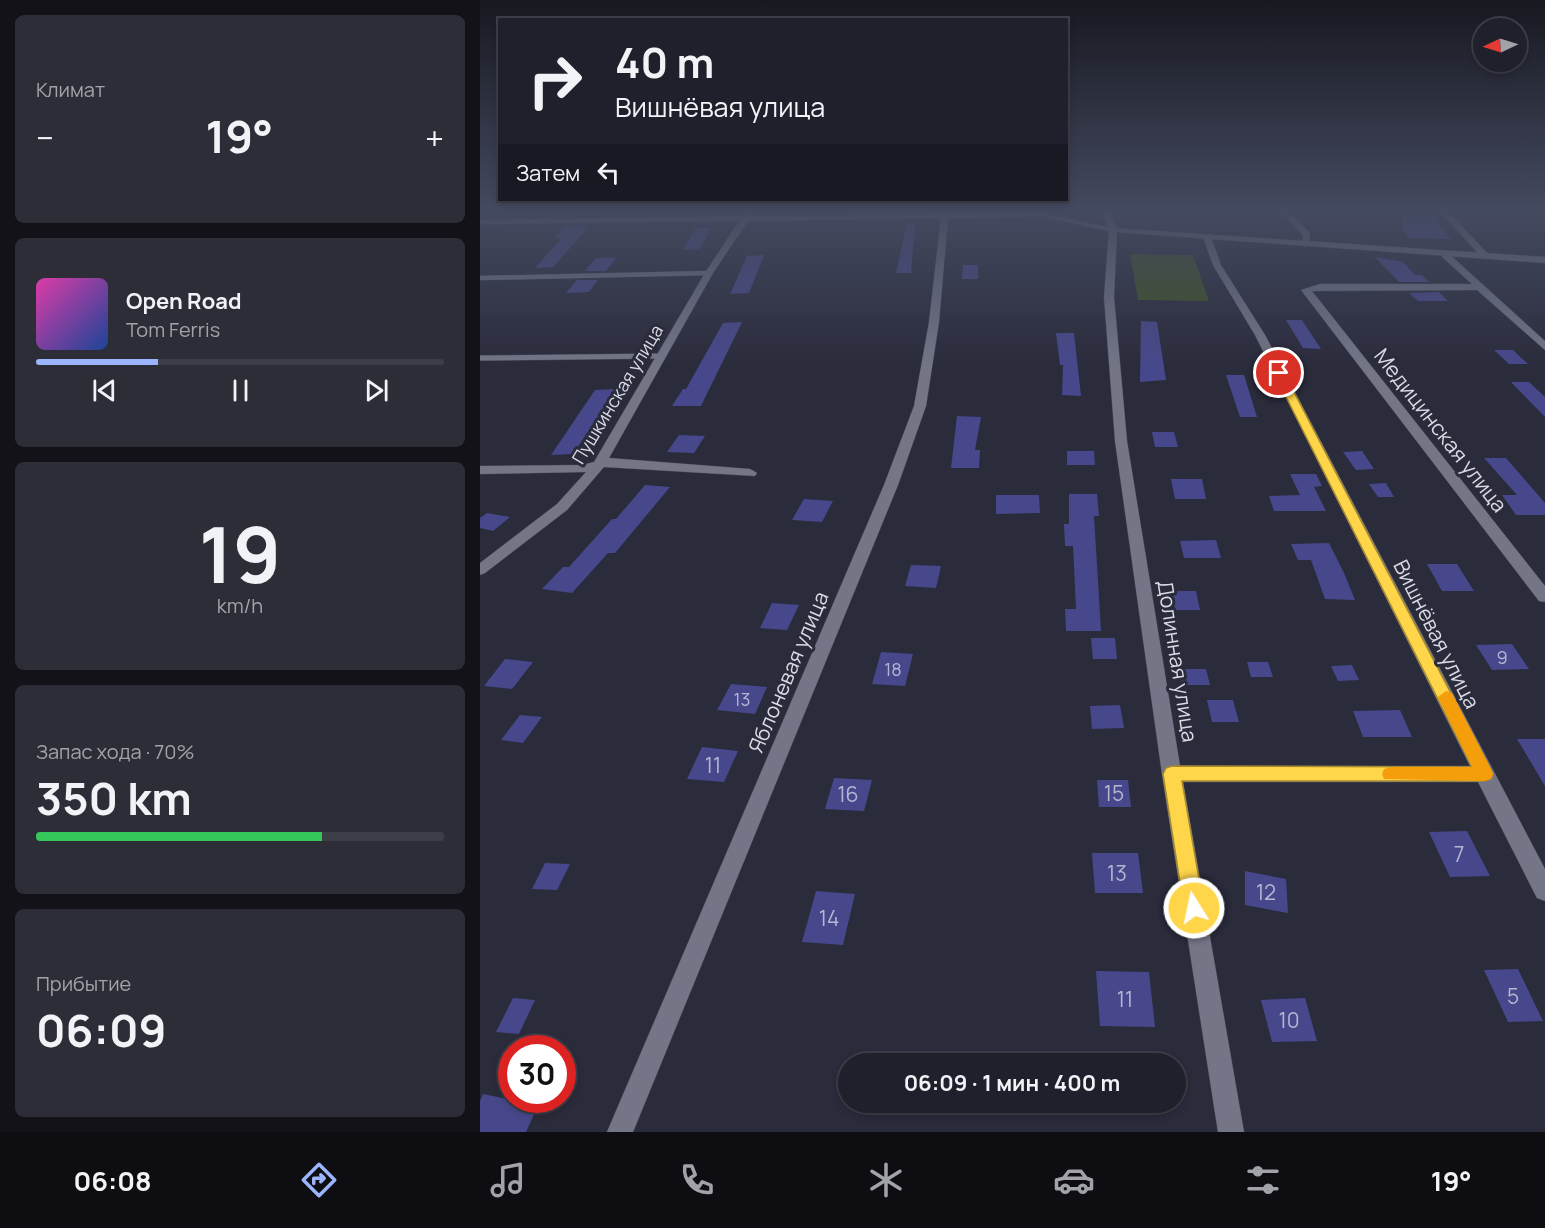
<!DOCTYPE html>
<html lang="ru">
<head>
<meta charset="utf-8">
<style>
	body { margin:0; font-family:Manrope,sans-serif; background:#2d2d38; color:#f1f3f6; height:100vh; display:flex; flex-direction:column; font-size:22px; white-space:nowrap }
	* { box-sizing:border-box; margin:0 }
	p { font-size:20px; color:#a2a3a9 }
	.icon { flex:none; width:33px; height:33px; fill:none; stroke:currentColor; stroke-width:2; stroke-linecap:round; stroke-linejoin:round }
	.map { position:relative; flex:1; overflow:hidden }
	.drawer { display:flex; flex-direction:column; gap:15px; padding:15px; background:#121218; width:480px }
	.drawer>* { flex:none }
	.hud { position:absolute; left:18px; top:18px; width:570px; height:183px; border-radius:0px; box-shadow:0 3px 9px #0003,0 0 0 2px #3d3e48; background:#20202c; color:#f1f3f6; overflow:hidden }
	.needle { width:39px; rotate:266deg }
	.buttons { position:absolute; left:993px; top:18px; display:grid; gap:12px }
	.buttons a { display:grid; place-items:center; width:54px; height:54px; border-radius:50%; background:#20202c; box-shadow:0 3px 9px #0003,0 0 0 2px #3d3e48; font-size:30px }
	.speed { position:absolute; left:18px; top:1035px; display:flex; gap:12px; font-size:30px; font-weight:700; text-align:center }
	.speed>* { display:grid; place-content:center; width:78px; height:78px; border-radius:50%; background:#20202c; box-shadow:0 3px 9px #0003,0 0 0 2px #3d3e48; line-height:1 }
	.speed .limit { border:9px solid #d22; background:#fff; color:#111 }
	.pin { position:absolute; display:grid; place-items:center; width:51px; height:51px; color:#fff; margin:-26px; border:3px solid #fff; border-radius:50%; box-shadow:0 2px 6px #0007 }
	.me { position:absolute; width:66px; margin:-33px; rotate:350deg; stroke-linejoin:round; filter:drop-shadow(0 0 4px #0008) }
	.turn { display:flex; align-items:center; gap:21px; height:126px; padding:0 18px; font-size:27px }
	.turn .icon { width:78px; height:78px; stroke-width:2.5 }
	.turn b { display:block; font-size:42px; line-height:51px }
	.then { display:flex; align-items:center; height:57px; padding:0 18px; background:#0003; gap:12px; font-size:22px }
	.big { font-size:45px; font-weight:700; line-height:1.1 }
	.drawer .card { flex:1; display:flex; flex-direction:column; justify-content:center; gap:9px; min-width:0; padding:0 21px; border-radius:9px; background:#2d2d38 }
	.drawer .dial { align-items:center; gap:0 }
	.dial b { font-size:78px; line-height:1 }
	.song { display:flex; align-items:center; gap:18px }
	.cover { width:72px; height:72px; border-radius:9px; background:linear-gradient(135deg,hsl(320 70% 55%),hsl(220 70% 35%)) }
	.played { height:6px; border-radius:3px; background:linear-gradient(90deg,#9bb5fd 30%,#3d3e48 30%) }
	.keys { display:flex; justify-content:space-around; direction:ltr }
	.heat { display:flex; justify-content:space-between; align-items:center; font-size:33px; direction:ltr }
	.charge { height:9px; border-radius:4px; background:linear-gradient(90deg,#34c759 70%,#3d3e48 0) }
	.trip { position:absolute; left:358px; top:1053px; width:348px; height:60px; border-radius:30px; background:#20202c; box-shadow:0 3px 9px #0003,0 0 0 2px #3d3e48; font-weight:700; line-height:60px; text-align:center }
	.menu { display:flex; height:96px; justify-content:space-around; align-items:center; background:#0d0d12; color:#a2a3a9 }
	.menu .icon { width:42px; height:42px }
	.menu .on { color:#9bb5fd }
	.menu b { font-size:27px; color:#f1f3f6 }
	main { display:flex; flex:1; min-height:0 }
	.map>svg:first-child { display:block }
</style>
</head>
<body>
<main>
<section class="drawer">
<div class="card"><p>Климат</p>
<div class="heat"><a>−</a><b class="big">19°</b><a>+</a></div>
</div>
<div class="card">
<div class="song"><i class="cover"></i><div><b>Open Road</b><p>Tom Ferris</p></div></div>
<div class="played"></div>
<div class="keys"><svg class="icon" aria-label="previous" viewBox="0 0 24 24"><path d="M18 5L8 12l10 7zM5 5v14"/></svg><svg class="icon" aria-label="pause" viewBox="0 0 24 24"><path d="M8 5v14M16 5v14"/></svg><svg class="icon" aria-label="next" viewBox="0 0 24 24"><path d="M6 5l10 7-10 7zM19 5v14"/></svg></div>
</div>
<div class="card dial"><b>19</b><p>km/h</p></div>
<div class="card"><p>Запас хода · 70%</p><b class="big">350 km</b><div class="charge"></div></div>
<div class="card"><p>Прибытие</p><b class="big">06:09</b></div>
</section>
<div class="map">
<svg width="1065" height="1132" viewBox="0 0 1065 1132">
	<rect width="100%" height="100%" fill="#2a2b3b"/>
	<path fill="#3d5120" d="M650 254 713 255 729 301 658 300Z"/>
	<path fill="#47488c" d="M922 209H946L971 239 928 238 922 229Z
		M427 223 435 224 431 273H416Z
		M86 225H105L103 228H108L73 267 55 268 82 238H74Z
		M216 228H232L219 249 202 250Z
		M284 255 269 293 250 294 267 256Z
		M895 257 923 262 935 275H942L949 282H919Z
		M116 258H136L126 271H105Z
		M483 265H498V279H482Z
		M97 280H118L109 292 86 293Z
		M959 292 968 301H938L929 293Z
		M806 320H822L841 349 823 348Z
		M661 321 677 322 686 380 660 382Z
		M262 322 221 406H192L203 389H206L243 323Z
		M576 333H594L601 396 582 395 583 365H580Z
		M1014 350H1033L1048 364H1029Z
		M746 375H764L777 417H760Z
		M1031 382H1049L1065 397V417Z
		M137 389 93 454 71 455 115 390Z
		M477 416 501 417 495 450H500L499 468H471Z
		M672 432H694L698 447H675Z
		M199 435 225 436 214 453 187 452Z
		M587 451H614L615 465H587Z
		M882 451 894 469 876 470 863 452Z
		M1004 458H1026L1065 503V515H1036L1022 495H1037Z
		M810 474H836L842 486 834 487 846 511H794L789 496 820 495Z
		M691 479H722L726 499H695Z
		M906 483 914 497H898L889 484Z
		M165 485 190 487 135 553H128L92 593 62 589 83 567H89L132 519H136Z
		M589 494H617L619 516H614L621 631H586L585 609H596L593 546H585L584 524H589Z
		M516 495H559L560 513 516 514Z
		M324 499 353 501 342 522 312 520Z
		M7 513 30 517 13 531 0 528V518Z
		M736 540 741 558H704L700 541Z
		M849 543 864 573 875 600 845 599 831 560H818L811 544Z
		M947 564H977L994 591H962Z
		M431 565 461 566 456 588 425 586Z
		M692 591H716L720 610H695Z
		M292 603 319 605 307 630 280 628Z
		M611 638H635L637 659H613Z
		M1032 644 1049 669 1012 670 996 645Z
		M401 652 433 654 425 686 392 684Z
		M25 659 53 662 32 689 4 686Z
		M767 662H788L793 677H771Z
		M872 665 879 680 858 681 851 666Z
		M700 669H726L730 685H702Z
		M251 684 287 687 275 714 237 710Z
		M727 700H753L759 722H732Z
		M640 705 644 728 612 729 610 706Z
		M920 710 932 737H883L873 711Z
		M40 715 62 717 43 743 21 740Z
		M1037 739H1065V786Z
		M222 747 258 751 244 782 207 779Z
		M354 778 392 780 384 811 345 809Z
		M617 780H648L651 807H619Z
		M987 831 1010 876 970 877 949 832Z
		M612 853H658L663 893H615Z
		M65 863 90 864 77 890 52 889Z
		M765 871 806 879 808 913 765 905Z
		M336 891 375 894 363 945 322 942Z
		M1038 969 1063 1021 1028 1022 1004 970Z
		M616 971 669 972 675 1027 620 1026Z
		M33 998 55 1000 39 1034 16 1032Z
		M825 998 837 1041 792 1042 781 1000Z
		M3 1094 32 1100 60 1101 46 1132H0V1101Z"/>
	<g fill="none" stroke-linecap="round" stroke-linejoin="round">
		<g stroke="#474854" stroke-width="5">
			<path id="service-far1" d="M0 278 229 273"/>
		</g>
		<g stroke="#474854" stroke-width="6">
			<path id="service" d="M0 358 182 356"/>
		</g>
		<g stroke="#474854" stroke-width="1">
			<path id="minor" d="M621 209H629L637 230 634 297 647 441 700 766H990L775 335 733 265 723 237 727 235 731 237 741 265 785 335 1065 869V901L1057 898 998 782H703L764 1132H738L682 774 635 441 624 297 629 230Z
				M798 209H806L830 233 829 246H823V235Z
				M958 209H966L1008 254V258H1002Z
				M269 213 272 216 551 213 555 215 551 217 468 218 459 322 446 406 418 485 153 1132H127L404 485 434 406 449 322 461 218 268 221 233 273 129 458 270 469 277 473 275 476 124 467 87 510 5 573 0 575V563L77 504 106 472 0 474V466L102 465 114 462 225 273 259 221 0 224V220L264 216Z
				M961 252H967L1065 341V350L997 290 832 291 1065 586V602L1059 601 821 290 840 284H992L961 256Z"/>
		</g>
		<g stroke="#474854" stroke-width="1">
			<path id="tertiary" d="M525 209H541L633 228 1065 257V263L633 232Z"/>
		</g>
		<use href="#service-far1" stroke="#747688" stroke-width="4.5"/>
		<use href="#service" stroke="#747688" stroke-width="5"/>
		<use href="#minor" fill="#747688" fill-rule="evenodd"/>
		<use href="#tertiary" fill="#747688" fill-rule="evenodd"/>
	</g>
	<linearGradient id="sky" x2="0" y2="1"><stop stop-color="#171820"/><stop offset="0.57" stop-color="#444a60"/><stop offset="1" stop-color="#444a60" stop-opacity="0"/></linearGradient>
	<rect width="1065" height="368" fill="url(#sky)"/>
	<path fill="#ffd54a" stroke="#a68a30" stroke-width="1.5" d="M796 371 804 373 1013 774 1011 779 1004 781H702L724 908 721 915 714 918 707 915 704 908 683 774 686 768 692 766 992 767 794 373Z"/>
	<path fill="#f59e0b" d="M966 691 972 693 1011 769 1013 774 1011 779 1004 781 904 779 902 774 904 769 911 767H992L958 697Z"/>
	<g text-anchor="middle" dominant-baseline="central" stroke-width="6" stroke-linejoin="round" paint-order="stroke">
		<g font-size="18" fill="#dadbe6" stroke="#2a2b3b">
			<text transform="translate(137 394) rotate(-59)">Пушкинская улица</text>
		</g>
		<g font-size="18" fill="#b5b6d0">
			<text x="1022" y="657">9</text>
			<text x="413" y="669">18</text>
			<text x="262" y="699">13</text>
		</g>
		<g font-size="21" fill="#dadbe6" stroke="#2a2b3b">
			<text transform="translate(961 430) rotate(52)">Медицинская улица</text>
			<text transform="translate(957 634) rotate(63)">Вишнёвая улица</text>
			<text transform="translate(698 661) rotate(81)">Долинная улица</text>
			<text transform="translate(308 672) rotate(-67)">Яблоневая улица</text>
		</g>
		<g font-size="21" fill="#b5b6d0">
			<text x="233" y="765">11</text>
			<text x="634" y="793">15</text>
			<text x="368" y="794">16</text>
			<text x="979" y="854">7</text>
			<text x="637" y="873">13</text>
			<text x="786" y="892">12</text>
			<text x="349" y="918">14</text>
			<text x="1033" y="996">5</text>
			<text x="645" y="999">11</text>
			<text x="809" y="1020">10</text>
		</g>
	</g>
</svg>
<div class="buttons">
<a><svg class="needle" viewBox="-14 -14 28 28"><path d="M0-13l5 13h-10z" fill="#e53935"/><path d="M0 13l5-13h-10z" fill="#a2a3a9"/></svg></a>
</div>
<div class="speed"><div class="limit">30</div></div>
<div class="pin" style="left:799px;top:373px;background:#d93025"><svg class="icon" aria-label="arrive" viewBox="0 0 24 24"><path d="M6 21V4h12l-3 4 3 4H6"/></svg></div>
<svg class="me" style="left:714px;top:908px" viewBox="-20 -20 40 40"><circle r="17" fill="#ffd54a" stroke="#fff" stroke-width="3"/><path d="M0-11L8 9 0 5-8 9z" fill="#fff"/></svg>
<div class="trip">06:09 · 1 мин · 400 m</div>
<div class="hud">
<div class="turn"><svg class="icon" aria-label="right" viewBox="0 0 24 24"><path d="M7 20v-9h11M14 6l5 5-5 5"/></svg><div><b>40 m</b>Вишнёвая улица</div></div>
<div class="then">Затем<svg class="icon" aria-label="left" viewBox="0 0 24 24"><path d="M17 20v-9H6M10 6l-5 5 5 5"/></svg></div>
</div>
</div>
</main>
<nav class="menu">
<b>06:08</b>
<svg class="icon on" aria-label="directions" viewBox="0 0 24 24"><path d="M12 3l9 9-9 9-9-9zM9 14v-3h6M13 9l2 2-2 2"/></svg>
<svg class="icon" aria-label="music" viewBox="0 0 24 24"><path d="M9 18V5l10-2v13"/><circle cx="6" cy="18" r="3"/><circle cx="16" cy="16" r="3"/></svg>
<svg class="icon" aria-label="phone" viewBox="0 0 24 24"><path d="M5 4h4l2 5-3 2q2 4 5 5l2-3 5 2v4C11 20 4 13 5 4z"/></svg>
<svg class="icon" aria-label="climate" viewBox="0 0 24 24"><path d="M12 3v18M4 7l16 10M4 17L20 7"/></svg>
<svg class="icon" aria-label="car" viewBox="0 0 24 24"><path d="M5 17H2v-5l4-1 3-4h7l3 4 3 1v5h-3M9 17h6M6 11h13"/><circle cx="7" cy="17" r="2"/><circle cx="17" cy="17" r="2"/></svg>
<svg class="icon" aria-label="filters" viewBox="0 0 24 24"><path d="M4 7h16M4 17h16"/><circle cx="9" cy="7" r="2"/><circle cx="15" cy="17" r="2"/></svg>
<b>19°</b>
</nav>
</body>
</html>
